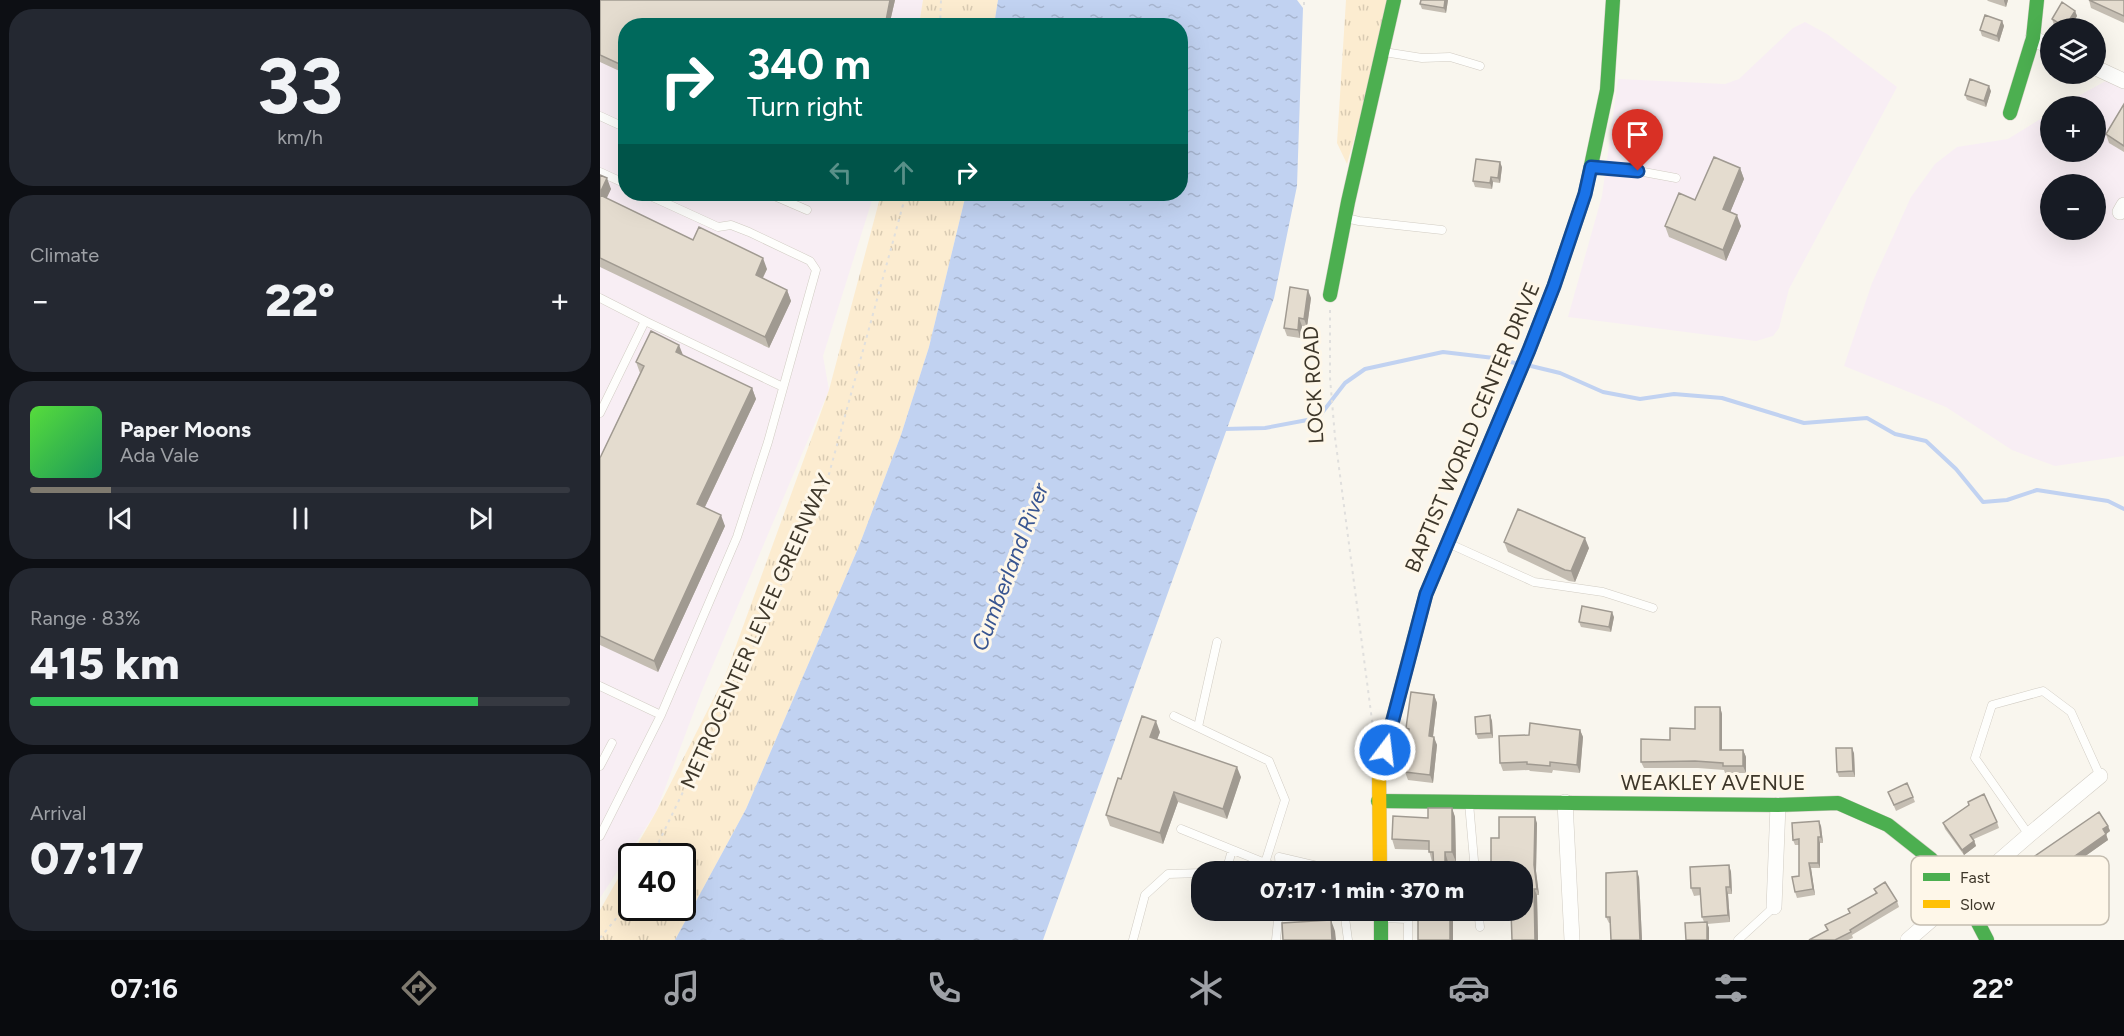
<!DOCTYPE html>
<html lang="en">
<head>
<meta charset="utf-8">
<style>
	body { margin:0; font-family:Figtree,sans-serif; background:#242831; color:#f1f3f6; height:100vh; display:flex; flex-direction:column; font-size:22px; white-space:nowrap }
	* { box-sizing:border-box; margin:0 }
	p { font-size:20px; color:#9ea1a6 }
	.icon { flex:none; width:33px; height:33px; fill:none; stroke:currentColor; stroke-width:2; stroke-linecap:round; stroke-linejoin:round }
	.map { position:relative; flex:1; overflow:hidden }
	.panel { display:flex; flex-direction:column; gap:9px; padding:9px; background:#0d0f14; width:600px }
	.panel>* { flex:none }
	.banner { position:absolute; left:18px; top:18px; width:570px; height:183px; border-radius:24px; box-shadow:0 6px 24px #0002; background:#00695c; color:#fff; overflow:hidden }
	.fabs { position:absolute; left:1440px; top:18px; display:grid; gap:12px }
	.fabs a { display:grid; place-items:center; width:66px; height:66px; border-radius:50%; background:#171b24; box-shadow:0 6px 24px #0002; font-size:30px }
	.speed { position:absolute; left:18px; top:843px; display:flex; gap:12px; font-size:30px; font-weight:700; text-align:center }
	.speed>* { display:grid; place-content:center; width:78px; height:78px; border-radius:50%; background:#171b24; box-shadow:0 6px 24px #0002; line-height:1 }
	.speed .limit { border:3px solid #111; border-radius:9px; background:#fff; color:#111 }
	.pin { position:absolute; display:grid; place-items:center; width:51px; height:51px; color:#fff; margin:-62px -26px; border-radius:50% 50% 50% 0; rotate:-45deg; box-shadow:0 0 6px #0007 }
	.pin .icon { rotate:45deg }
	.me { position:absolute; width:66px; margin:-33px; rotate:15deg; stroke-linejoin:round; filter:drop-shadow(0 0 4px #0008) }
	.turn { display:flex; align-items:center; gap:21px; height:126px; padding:0 30px; font-size:27px }
	.turn .icon { width:78px; height:78px; stroke-width:2.5 }
	.turn b { display:block; font-size:42px; line-height:51px }
	.lanes { display:flex; align-items:center; height:57px; padding:0 30px; background:#0003; justify-content:center; gap:30px; direction:ltr }
	.lanes .off { opacity:.35 }
	.big { font-size:45px; font-weight:800; line-height:1.1 }
	.panel .card { flex:1; display:flex; flex-direction:column; justify-content:center; gap:9px; min-width:0; padding:0 21px; border-radius:24px; background:#242831 }
	.panel .dial { align-items:center; gap:0 }
	.dial b { font-size:78px; line-height:1 }
	.song { display:flex; align-items:center; gap:18px }
	.cover { width:72px; height:72px; border-radius:9px; background:linear-gradient(135deg,hsl(110 70% 55%),hsl(150 70% 35%)) }
	.played { height:6px; border-radius:3px; background:linear-gradient(90deg,#7f7a6f 15%,#363941 15%) }
	.keys { display:flex; justify-content:space-around; direction:ltr }
	.heat { display:flex; justify-content:space-between; align-items:center; font-size:33px; direction:ltr }
	.charge { height:9px; border-radius:4px; background:linear-gradient(90deg,#34c759 83%,#363941 0) }
	.trip { position:absolute; left:591px; top:861px; width:342px; height:60px; border-radius:24px; background:#171b24; box-shadow:0 6px 24px #0002; font-weight:800; line-height:60px; text-align:center }
	.tabs { display:flex; height:96px; justify-content:space-around; align-items:center; background:#090b0e; color:#9ea1a6 }
	.tabs .icon { width:42px; height:42px }
	.tabs .selected { color:#7f7a6f }
	.tabs b { font-size:27px; color:#f1f3f6 }
	main { display:flex; flex:1; min-height:0 }
	.map>svg:first-child { display:block }
</style>
</head>
<body>
<main>
<section class="panel">
<div class="card dial"><b>33</b><p>km/h</p></div>
<div class="card"><p>Climate</p>
<div class="heat"><a>−</a><b class="big">22°</b><a>+</a></div>
</div>
<div class="card">
<div class="song"><i class="cover"></i><div><b>Paper Moons</b><p>Ada Vale</p></div></div>
<div class="played"></div>
<div class="keys"><svg class="icon" aria-label="previous" viewBox="0 0 24 24"><path d="M18 5L8 12l10 7zM5 5v14"/></svg><svg class="icon" aria-label="pause" viewBox="0 0 24 24"><path d="M8 5v14M16 5v14"/></svg><svg class="icon" aria-label="next" viewBox="0 0 24 24"><path d="M6 5l10 7-10 7zM19 5v14"/></svg></div>
</div>
<div class="card"><p>Range · 83%</p><b class="big">415 km</b><div class="charge"></div></div>
<div class="card"><p>Arrival</p><b class="big">07:17</b></div>
</section>
<div class="map">
<svg width="1524" height="940" viewBox="0 0 1524 940">
	<defs>
		<pattern id="park-tufts" width="24" height="20" patternUnits="userSpaceOnUse" patternTransform="scale(1.5)"><rect width="24" height="20" fill="#fcecd0"/><path d="M3 7l-1-3M5 7V3M7 7l1-3M15 17l-1-3M17 17v-4M19 17l1-3" fill="none" stroke="#d9cbb3"/></pattern>
		<pattern id="water-ripples" width="26" height="14" patternUnits="userSpaceOnUse" patternTransform="scale(1.5)"><rect width="26" height="14" fill="#c1d2f1"/><path d="M2 4q2-2 4 0t4 0M15 11q2-2 4 0t4 0" fill="none" stroke="#a7b5cf"/></pattern>
	</defs>
	<rect width="100%" height="100%" fill="#f9f6ee"/>
	<path fill="#f8eef4" fill-rule="evenodd" d="M0 0H323L319 25 26 26V194H274L223 356 229 390 101 693 56 812 0 898Z
		M1205 22 1227 34 1297 87 1189 289 1179 328 1173 336 1156 341 968 317 1002 196 1018 79 1125 84 1139 79 1193 28Z
		M1524 71V456L1455 466 1412 450 1346 407 1244 366 1272 283 1311 197 1335 164 1357 147 1408 139 1450 113V152H1496V106H1460ZM1450 184H1496V230H1450Z"/>
	<path fill="url(#park-tufts)" fill-rule="evenodd" d="M323 0H398L394 25H319Z
		M746 0H794L747 164 737 143Z
		M281 194H366L329 347 301 435 259 546 146 809 75 940H0V910L56 812 125 676 229 390ZM32 856H82V908H32Z"/>
	<path fill="url(#water-ripples)" d="M398 0H697L703 8 697 186 674 298 443 940H75L146 809 259 546 301 435 329 347 366 194H580V26L394 25Z"/>
	<g fill="none" stroke-linecap="round" stroke-linejoin="round">
		<path stroke="#c1d2f1" stroke-width="4" d="M931 366 960 373 1003 392 1040 399 1074 394 1122 398 1204 423 1267 418 1295 434 1326 441 1356 469 1383 502 1407 500 1437 490 1508 501 1524 509
			M624 429 665 428 718 418 745 383 765 369 843 352 894 358 915 363"/>
		<g stroke="#d1ccc3" stroke-width="9">
			<path id="lane" d="M784 52 822 58 850 57 880 66
				M0 116 26 128
				M992 167 1038 171 1076 178
				M0 172 26 184
				M170 194 207 210
				M746 218 759 221 842 230
				M0 298 45 321 0 413
				M45 321 183 387
				M850 544 934 582 1003 592 1053 608
				M0 686 61 715
				M574 716 669 761 685 800 665 863
				M598 727 617 642
				M0 766 12 743
				M869 803 875 872
				M581 829 680 869
				M1429 835 1375 758 1392 705 1443 691 1471 712 1500 776
				M0 836 61 715 137 537 168 442 216 270 210 261 149 232 131 225 118 227 46 194
				M680 871 679 857 743 872
				M626 872 632 850
				M744 910 748 940
				M878 910 880 927
				M782 918 808 919V940
				M533 940 545 895 568 874 602 873
				M676 940 679 910
				M1138 940 1174 907"/>
		</g>
		<g stroke="#d1ccc3" stroke-width="16">
			<path id="street" d="M1433 38 1450 47
				M1496 68 1524 81
				M1520 212 1524 205
				M965 802 972 940
				M1174 907 1178 805
				M1308 940 1429 835 1500 776"/>
		</g>
		<g stroke="#d1ccc3" stroke-width="15">
			<path id="fast" d="M1410 113 1433 38 1437 0
				M730 295 748 202 794 0
				M814 639 826 594 929 350 954 286 985 194 1007 90 1013 0
				M778 801 1178 805 1238 803 1288 825 1331 859 1363 894 1387 940
				M781 910V940"/>
		</g>
		<g stroke="#d1ccc3" stroke-width="15">
			<path id="slow" d="M780 872 779 772 814 639"/>
		</g>
		<path stroke="#e0dfdd" stroke-width="2" stroke-dasharray="3 4.5" stroke-linecap="butt" d="M704 5V0
			M340 26 341 0
			M730 310V378L735 437 773 728
			M52 856 160 633 229 474 306 194
			M0 938 15 920 32 892"/>
		<use href="#lane" stroke="#fefefc" stroke-width="8"/>
		<use href="#street" stroke="#fefefc" stroke-width="15"/>
		<use href="#fast" stroke="#4caf50" stroke-width="14"/>
		<use href="#slow" stroke="#ffc107" stroke-width="14"/>
	</g>
	<path fill="#c4bdb2" d="M0 0H295L289 26H26V74L0 62Z
		M821 0H848L846 13 822 9 820 4Z
		M1387 0H1408L1406 7 1388 1Z
		M1489 0H1524V23L1491 8Z
		M1475 11 1477 16 1470 28H1460L1454 25 1452 19Z
		M1402 21 1404 26 1399 42 1382 36 1380 30Z
		M1391 91 1386 107 1367 100 1365 95Z
		M1524 104V152L1509 143 1506 134Z
		M902 167 900 183 893 182 892 189 875 187 873 181Z
		M1140 168 1144 179 1130 212 1141 226 1126 261 1069 237 1065 226 1095 200Z
		M0 175 11 189 6 198 93 240 167 269 163 278 187 290 191 301 169 348 0 267Z
		M711 298 707 327 702 326 700 338 687 336 684 328Z
		M83 356 152 388 156 399 105 507 125 526 58 672 0 645V458L40 373 36 362Z
		M904 542 989 548 975 582 969 581 908 552Z
		M1014 617 1011 632 981 627 979 622Z
		M834 695 837 703 833 737 837 745 833 783 808 780 805 772 809 735 806 728Z
		M1120 707 1122 714V750H1143L1146 757V773H1125L1124 770 1098 768H1044L1041 762 1070 740 1095 729Z
		M890 715 892 721 893 738 878 739 876 734Z
		M980 730 983 737 980 773 953 770 952 773 930 771 929 770 903 771 900 763 929 735Z
		M560 732 557 739 641 777 627 819 578 802 563 844 510 826 506 815 521 779Z
		M1254 753 1255 777H1239L1237 772Z
		M1288 792 1313 797 1315 802 1296 811Z
		M852 808 855 817 856 862H848V872H834L833 862H832L829 850 795 849 792 839 828 818Z
		M1397 822 1399 828 1374 839 1376 846 1364 855 1345 829 1343 823Z
		M937 823 936 871 939 895H937L938 940H912L922 910 916 869H893L891 863 899 838Z
		M1221 826 1223 843H1220V868H1211L1215 895 1197 898 1195 892 1199 876V845H1195L1193 840Z
		M1508 826 1510 831 1506 834 1508 840 1450 881 1437 862 1435 856Z
		M1129 865 1131 872 1132 894H1128L1130 922 1107 924 1109 928V940H1086L1104 922 1102 917 1101 895 1094 896 1091 888Z
		M1039 877 1042 940H1011V923H1009L1006 917Z
		M1395 885 1420 895 1422 901 1410 910 1397 891Z
		M1274 889 1297 901 1299 907 1252 935 1253 938 1248 940H1209L1228 930 1225 925 1250 913 1248 909 1276 894Z"/>
	<path fill="#a09a91" d="M290 0H295L289 26H285Z
		M845 0H848L846 13 844 8Z
		M1404 0H1408L1406 7 1404 1Z
		M1475 11 1477 16 1470 28H1465V27Z
		M1402 21 1404 26 1399 42 1397 36Z
		M1389 86 1391 91 1386 107 1384 101Z
		M900 162 902 167 900 183 898 178Z
		M1140 168 1144 179 1127 220 1123 209Z
		M891 177 893 182 892 189 890 183Z
		M7 178 11 189 3 206 0 197V193Z
		M1137 215 1141 226 1126 261 1123 250Z
		M163 258 167 269 159 285 156 275Z
		M187 290 191 301 169 348 165 337Z
		M708 290 711 298 707 327 704 319Z
		M699 318 702 326 700 338 698 330Z
		M79 345 83 355 76 352Z
		M152 388 156 399 101 515 97 504Z
		M121 515 125 526 58 672 54 661Z
		M985 538 989 548 975 582 971 571Z
		M1012 612 1014 617 1011 632 1009 627Z
		M834 695 837 703 832 744 829 736Z
		M1120 707 1122 714V757L1120 750Z
		M890 715 892 721 893 738 891 733Z
		M556 721 560 732 554 748 550 737Z
		M980 730 983 737 980 773 977 765Z
		M834 737 837 745 833 783 830 775Z
		M1252 748 1254 753 1255 777 1253 771Z
		M1143 750 1146 757V773L1143 766Z
		M637 767 641 777 627 819 623 809Z
		M574 792 578 802 563 844 560 833Z
		M852 808 855 817 856 862 852 852Z
		M935 817 937 823 936 871 939 895 937 889 934 865Z
		M1219 821 1221 826 1223 843 1221 837Z
		M1508 826 1510 831 1505 835 1503 829Z
		M1506 834 1508 840 1450 881 1448 875Z
		M1218 837 1220 843V868L1218 863Z
		M1374 841 1376 846 1364 855 1362 850Z
		M845 852 848 862V872H845Z
		M1209 863 1211 868 1215 895 1213 889Z
		M1129 865 1131 872 1132 894 1130 887Z
		M1037 871 1039 877 1042 940H1040Z
		M1126 887 1128 894 1130 922 1128 915Z
		M934 889 937 895 938 940H935Z
		M1420 895 1422 901 1410 910 1408 904Z
		M850 910H853V940H850Z
		M731 920 735 931 736 940H732Z
		M1107 922 1109 928V940H1107Z"/>
	<path fill="#e4dccf" stroke="#a09a91" stroke-width="1.5" d="M0 0H290L285 26H26V67L0 55Z
		M821 0H845L844 8 820 4Z
		M1489 0H1524V16Z
		M1462 2 1475 11 1465 27 1452 19Z
		M1385 15 1402 21 1397 36 1380 30Z
		M1370 79 1389 86 1384 101 1365 95Z
		M1524 104V146L1506 134Z
		M1114 157 1140 168 1123 209 1137 215 1123 250 1065 226 1079 193 1095 200Z
		M876 159 900 162 898 178 891 177 890 183 873 181Z
		M0 175 7 178 0 193Z
		M0 195 93 240 99 227 163 258 156 275 187 290 165 337 0 258Z
		M690 287 708 290 704 319 699 318 698 330 684 328Z
		M51 331 79 345 76 352 152 388 97 504 121 515 54 661 0 636V458L44 366 36 362Z
		M918 509 985 538 971 571 965 570 904 542Z
		M982 606 1012 612 1009 627 979 622Z
		M811 692 834 695 829 736 834 737 830 775 805 772 809 729 806 728Z
		M1095 707H1120V750H1143V766H1123V763L1095 761 1041 762V739L1070 740V728L1095 729Z
		M890 715 891 733 876 734 875 717Z
		M542 716 556 721 550 737 637 767 623 809 574 792 560 833 506 815 518 778 521 779Z
		M930 723 980 730 977 765 950 762V766L927 764V762L900 763 899 736 929 735Z
		M1236 748H1252L1253 771 1237 772Z
		M1307 783 1313 797 1294 805 1288 792Z
		M1384 794 1397 822 1370 835 1374 841 1362 850 1343 823 1369 805 1368 802Z
		M828 808H852V852H845V872H834L833 852H829V841L792 839 793 816 828 818Z
		M1499 812 1508 826 1503 829 1506 834 1448 875 1435 856Z
		M899 817H935L934 865 937 889H934L935 940H912L911 910H922V872H916L915 863H891V838H899Z
		M1219 821 1221 837H1218V863H1209L1213 889 1195 892 1192 877 1199 876V839L1193 840 1192 823Z
		M1129 865 1130 887H1126L1128 915 1102 917 1100 888H1091L1090 867Z
		M1037 871 1040 940H1011L1010 917H1006V873Z
		M1285 882 1297 901 1250 930 1251 932 1235 940H1209L1228 930 1225 925 1250 913 1248 909 1277 893 1274 889Z
		M818 910H850V940H818Z
		M731 920 732 940H683L682 923Z
		M1107 922V940H1086L1085 923Z"/>
	<g fill="none" stroke-linecap="round" stroke-linejoin="round">
		<g stroke="#114b97" stroke-width="15">
			<path id="route" d="M785 750 826 594 929 350 954 286 985 194 991 167 1038 171"/>
		</g>
		<use href="#route" stroke="#1a73e8" stroke-width="10"/>
	</g>
	<g text-anchor="middle" dominant-baseline="central" stroke-width="6" stroke-linejoin="round" paint-order="stroke">
		<g font-size="21" fill="#3e372a" stroke="#fef7e9">
			<text transform="translate(713 385) rotate(-93)">LOCK ROAD</text>
			<text transform="translate(872 427) rotate(-67)">BAPTIST WORLD CENTER DRIVE</text>
			<text transform="translate(156 631) rotate(-66)">METROCENTER LEVEE GREENWAY</text>
			<text x="1113" y="782">WEAKLEY AVENUE</text>
		</g>
		<g font-size="22" font-style="italic" fill="#385591" stroke="#fef7e9">
			<text transform="translate(410 567) rotate(-69)">Cumberland River</text>
		</g>
	</g>
	<rect x="1311" y="856" width="198" height="69" rx="9" fill="#fef7e9" stroke="#c4bdb0" stroke-width="1.5"/>
	<rect x="1323" y="873" width="27" height="8" fill="#4caf50"/>
	<rect x="1323" y="900" width="27" height="8" fill="#ffc107"/>
	<g font-size="16" fill="#3e372a">
		<text x="1360" y="883">Fast</text>
		<text x="1360" y="910">Slow</text>
	</g>
</svg>
<div class="fabs">
<a><svg class="icon" aria-label="layers" viewBox="0 0 24 24"><path d="M12 4l9 5-9 5-9-5zM3 14l9 5 9-5"/></svg></a>
<a>+</a>
<a>−</a>
</div>
<div class="speed"><div class="limit">40</div></div>
<div class="pin" style="left:1038px;top:171px;background:#d93025"><svg class="icon" aria-label="arrive" viewBox="0 0 24 24"><path d="M6 21V4h12l-3 4 3 4H6"/></svg></div>
<svg class="me" style="left:785px;top:750px" viewBox="-20 -20 40 40"><circle r="17" fill="#1a73e8" stroke="#fff" stroke-width="3"/><path d="M0-11L8 9 0 5-8 9z" fill="#fff"/></svg>
<div class="trip">07:17 · 1 min · 370 m</div>
<div class="banner">
<div class="turn"><svg class="icon" aria-label="right" viewBox="0 0 24 24"><path d="M7 20v-9h11M14 6l5 5-5 5"/></svg><div><b>340 m</b>Turn right</div></div>
<div class="lanes"><svg class="icon off" aria-label="left" viewBox="0 0 24 24"><path d="M17 20v-9H6M10 6l-5 5 5 5"/></svg><svg class="icon off" aria-label="ahead" viewBox="0 0 24 24"><path d="M12 20V5M6 11l6-6 6 6"/></svg><svg class="icon" aria-label="right" viewBox="0 0 24 24"><path d="M7 20v-9h11M14 6l5 5-5 5"/></svg></div>
</div>
</div>
</main>
<nav class="tabs">
<b>07:16</b>
<svg class="icon selected" aria-label="directions" viewBox="0 0 24 24"><path d="M12 3l9 9-9 9-9-9zM9 14v-3h6M13 9l2 2-2 2"/></svg>
<svg class="icon" aria-label="music" viewBox="0 0 24 24"><path d="M9 18V5l10-2v13"/><circle cx="6" cy="18" r="3"/><circle cx="16" cy="16" r="3"/></svg>
<svg class="icon" aria-label="phone" viewBox="0 0 24 24"><path d="M5 4h4l2 5-3 2q2 4 5 5l2-3 5 2v4C11 20 4 13 5 4z"/></svg>
<svg class="icon" aria-label="climate" viewBox="0 0 24 24"><path d="M12 3v18M4 7l16 10M4 17L20 7"/></svg>
<svg class="icon" aria-label="car" viewBox="0 0 24 24"><path d="M5 17H2v-5l4-1 3-4h7l3 4 3 1v5h-3M9 17h6M6 11h13"/><circle cx="7" cy="17" r="2"/><circle cx="17" cy="17" r="2"/></svg>
<svg class="icon" aria-label="filters" viewBox="0 0 24 24"><path d="M4 7h16M4 17h16"/><circle cx="9" cy="7" r="2"/><circle cx="15" cy="17" r="2"/></svg>
<b>22°</b>
</nav>
</body>
</html>
